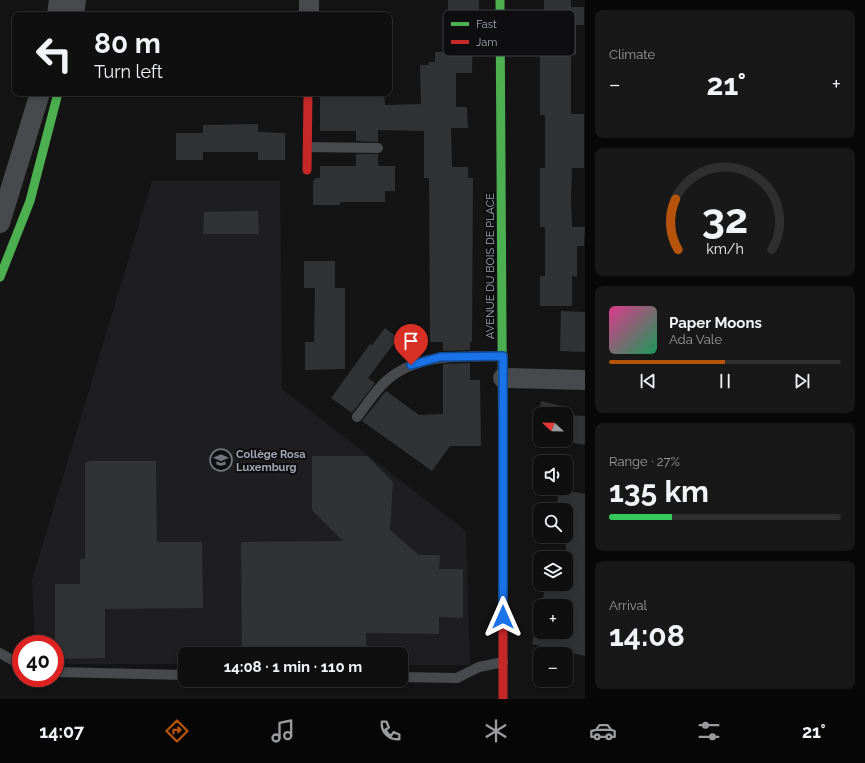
<!DOCTYPE html>
<html lang="en">
<head>
<meta charset="utf-8">
<style>
	body { margin:0; font-family:Raleway,sans-serif; background:#181818; color:#f1f3f6; height:100vh; display:flex; flex-direction:column; font-size:15px; white-space:nowrap }
	* { box-sizing:border-box; margin:0 }
	p { font-size:13px; color:#9b9c9e }
	.icon { flex:none; width:22px; height:22px; fill:none; stroke:currentColor; stroke-width:2; stroke-linecap:round; stroke-linejoin:round }
	.map { position:relative; flex:1; overflow:hidden }
	.side { display:flex; flex-direction:column; gap:10px; padding:10px; background:#080808; width:280px }
	.side>* { flex:none }
	.hud { position:absolute; left:12px; top:12px; width:380px; height:84px; border-radius:8px; box-shadow:0 2px 6px #0003,0 0 0 1px #2f2f2f; background:#0f0f0f; color:#f1f3f6; overflow:hidden }
	.needle { width:26px; rotate:292deg }
	.buttons { position:absolute; left:533px; top:407px; display:grid; gap:8px }
	.buttons a { display:grid; place-items:center; width:40px; height:40px; border-radius:8px; background:#0f0f0f; box-shadow:0 2px 6px #0003,0 0 0 1px #2f2f2f; font-size:20px }
	.speed { position:absolute; left:12px; top:635px; display:flex; gap:8px; font-size:20px; font-weight:700; text-align:center }
	.speed>* { display:grid; place-content:center; width:52px; height:52px; border-radius:50%; background:#0f0f0f; box-shadow:0 2px 6px #0003,0 0 0 1px #2f2f2f; line-height:1 }
	.speed .limit { border:6px solid #d22; background:#fff; color:#111 }
	.pin { position:absolute; display:grid; place-items:center; width:34px; height:34px; color:#fff; margin:-41px -17px; border-radius:50% 50% 50% 0; rotate:-45deg; box-shadow:0 0 4px #0007 }
	.pin .icon { rotate:45deg }
	.me { position:absolute; width:44px; margin:-22px; rotate:0deg; stroke-linejoin:round; filter:drop-shadow(0 0 3px #0008) }
	.turn { display:flex; align-items:center; gap:14px; height:84px; padding:0 16px; font-size:18px }
	.turn .icon { width:52px; height:52px; stroke-width:2.5 }
	.turn b { display:block; font-size:28px; line-height:34px }
	.big { font-size:30px; font-weight:700; line-height:1.1 }
	.side .tile { flex:1; display:flex; flex-direction:column; justify-content:center; gap:6px; min-width:0; padding:0 14px; border-radius:8px; background:#181818 }
	.side .dial { align-items:center; gap:0 }
	.dial svg { height:104px; overflow:visible; fill:none; stroke:#2f2f2f; stroke-width:7; stroke-linecap:round; text-anchor:middle }
	.dial text { fill:#f1f3f6; stroke:none }
	.song { display:flex; align-items:center; gap:12px }
	.cover { width:48px; height:48px; border-radius:6px; background:linear-gradient(135deg,hsl(330 70% 55%),hsl(150 70% 35%)) }
	.played { height:4px; border-radius:2px; background:linear-gradient(90deg,#b45309 50%,#2f2f2f 50%) }
	.keys { display:flex; justify-content:space-around; direction:ltr }
	.heat { display:flex; justify-content:space-between; align-items:center; font-size:22px; direction:ltr }
	.charge { height:6px; border-radius:3px; background:linear-gradient(90deg,#34c759 27%,#2f2f2f 0) }
	.trip { position:absolute; left:178px; top:647px; width:230px; height:40px; border-radius:8px; background:#0f0f0f; box-shadow:0 2px 6px #0003,0 0 0 1px #2f2f2f; font-weight:700; line-height:40px; text-align:center }
	.tabs { display:flex; height:64px; justify-content:space-around; align-items:center; background:#060606; color:#9b9c9e }
	.tabs .icon { width:28px; height:28px }
	.tabs .on { color:#b45309 }
	.tabs b { font-size:18px; color:#f1f3f6 }
	main { display:flex; flex:1; min-height:0 }
	.map>svg:first-child { display:block }
</style>
</head>
<body>
<main>
<div class="map">
<svg width="585" height="699" viewBox="0 0 585 699">
	<rect width="100%" height="100%" fill="#141414"/>
	<path fill="#1e1e21" d="M152 181H280L282 389 466 531 470 665H401V654H185V664H55V644H35L32 580Z"/>
	<path fill="#313234" d="M448 0H479V23H473L472 73H456V107H467L468 128H451L452 167H468V178H473L472 342H470V350L443 351V342H430L429 178H424V131L378 130V142L356 141V131H320V93L384 94 385 105 421 104 420 65H429V62H435V52H448Z
		M544 0H571V7H584V25H576V55H571V114H584V168H572L571 198 572 227H585L584 246H577V277L572 276V306H540V276H545V227H540V168H545V115H540V55H545Z
		M258 124V132L285 133V160H258V152H203V160H176V133H203V125Z
		M356 154H378V166H395V191H385V202H340V205H313V181L316 178H320V166H356Z
		M258 211 259 234H203L204 212Z
		M304 261H335V288H345V369L305 370V342H314L315 288H304Z
		M561 311 585 312V352L560 351Z
		M385 328 398 338 368 378 375 383 352 413 331 398 370 344 372 345Z
		M470 363V380H480L481 446H450L432 471 362 421 386 391 419 415 443 414V364Z
		M541 401 570 408 569 415 585 416V445L557 440H566V414H540V437L535 436Z
		M312 456H367L393 482 390 530 419 555H440L439 569H463V618L439 617V634L366 633V654H242L241 542 343 541 312 510Z
		M90 461H156L157 542H202L203 608 105 609V658L55 659V584H80V559H85V463Z
		M560 489 585 494V656L532 644 540 609V632H566V606H541L546 584H566V510H555Z"/>
	<g fill="none" stroke-linecap="round" stroke-linejoin="round">
		<path stroke="#48494d" stroke-width="10" d="M308 147 378 148
			M357 417C366 406 375 391 386 381 418 352 463 357 503 356
			M0 653 21 665
			M55 672 185 675
			M401 677 457 678 479 667 503 662"/>
		<path stroke="#48494d" stroke-width="20" d="M57 15 59 0
			M74 15 76 0
			M309 15V0
			M0 223 40 93
			M503 378 585 380"/>
		<path stroke="#4caf50" stroke-width="9" d="M500 0 503 496
			M0 277 30 201 58 93"/>
		<path stroke="#c62828" stroke-width="9" d="M307 170 308 93
			M503 496V699"/>
	</g>
	<g fill="none" stroke-linecap="round" stroke-linejoin="round">
		<g stroke="#114b97" stroke-width="10">
			<path id="route" d="M411 365 440 357 503 356V617"/>
		</g>
		<use href="#route" stroke="#1a73e8" stroke-width="7"/>
	</g>
	<defs>
		<g id="school-ring" transform="scale(1.15)"><circle r="9.5" fill="#0e0e10" stroke="#72747d" stroke-width="1.5"/><path d="M0-5L7-2L0 1L-7-2ZM-4 1L0 2.5L4 1V4Q0 6-4 4Z" fill="#72747d"/></g>
	</defs>
	<g fill-rule="evenodd">
		<use href="#school-ring" x="221" y="460"/>
	</g>
	<g text-anchor="middle" dominant-baseline="central" stroke-width="4" stroke-linejoin="round" paint-order="stroke">
		<g font-size="11" fill="#a4a8b5" stroke="#0e0e10">
			<text transform="translate(490 266) rotate(-90)">AVENUE DU BOIS DE PLACE</text>
		</g>
		<g font-size="11" font-weight="bold" fill="#a4a8b5" stroke="#0e0e10" text-anchor="start">
			<text x="236" y="454">Collège Rosa<tspan x="236" dy="13">Luxemburg</tspan></text>
		</g>
	</g>
	<rect x="443" y="10" width="132" height="46" rx="6" fill="#0e0e10" stroke="#3b3c42" stroke-width="1"/>
	<rect x="451" y="22" width="18" height="4" fill="#4caf50"/>
	<rect x="451" y="40" width="18" height="4" fill="#c62828"/>
	<g font-size="11" fill="#a4a8b5">
		<text x="476" y="28">Fast</text>
		<text x="476" y="46">Jam</text>
	</g>
</svg>
<div class="buttons">
<a><svg class="needle" viewBox="-14 -14 28 28"><path d="M0-13l5 13h-10z" fill="#e53935"/><path d="M0 13l5-13h-10z" fill="#9b9c9e"/></svg></a>
<a><svg class="icon" aria-label="sound" viewBox="0 0 24 24"><path d="M4 9h4l5-4v14l-5-4H4zM17 9q2 3 0 6"/></svg></a>
<a><svg class="icon" aria-label="search" viewBox="0 0 24 24"><circle cx="10" cy="10" r="6"/><path d="M15 15l6 6"/></svg></a>
<a><svg class="icon" aria-label="layers" viewBox="0 0 24 24"><path d="M12 4l9 5-9 5-9-5zM3 14l9 5 9-5"/></svg></a>
<a>+</a>
<a>−</a>
</div>
<div class="speed"><div class="limit">40</div></div>
<div class="pin" style="left:411px;top:365px;background:#d93025"><svg class="icon" aria-label="arrive" viewBox="0 0 24 24"><path d="M6 21V4h12l-3 4 3 4H6"/></svg></div>
<svg class="me" style="left:503px;top:617px" viewBox="-20 -20 40 40"><path d="M0-17L14 15 0 8-14 15z" fill="#1a73e8" stroke="#fff" stroke-width="4"/></svg>
<div class="trip">14:08 · 1 min · 110 m</div>
<div class="hud">
<div class="turn"><svg class="icon" aria-label="left" viewBox="0 0 24 24"><path d="M17 20v-9H6M10 6l-5 5 5 5"/></svg><div><b>80 m</b>Turn left</div></div>
</div>
</div>
<section class="side">
<div class="tile"><p>Climate</p>
<div class="heat"><a>−</a><b class="big">21°</b><a>+</a></div>
</div>
<div class="tile dial"><svg viewBox="0 0 100 80">
<path d="M14 69A42 42 0 1 1 86 69"/>
<path d="M14 69A42 42 0 0 1 12 30" stroke="#b45309"/>
<text x="50" y="56" font-size="32" font-weight="700">32</text>
<text x="50" y="72" font-size="11">km/h</text>
</svg></div>
<div class="tile">
<div class="song"><i class="cover"></i><div><b>Paper Moons</b><p>Ada Vale</p></div></div>
<div class="played"></div>
<div class="keys"><svg class="icon" aria-label="previous" viewBox="0 0 24 24"><path d="M18 5L8 12l10 7zM5 5v14"/></svg><svg class="icon" aria-label="pause" viewBox="0 0 24 24"><path d="M8 5v14M16 5v14"/></svg><svg class="icon" aria-label="next" viewBox="0 0 24 24"><path d="M6 5l10 7-10 7zM19 5v14"/></svg></div>
</div>
<div class="tile"><p>Range · 27%</p><b class="big">135 km</b><div class="charge"></div></div>
<div class="tile"><p>Arrival</p><b class="big">14:08</b></div>
</section>
</main>
<nav class="tabs">
<b>14:07</b>
<svg class="icon on" aria-label="directions" viewBox="0 0 24 24"><path d="M12 3l9 9-9 9-9-9zM9 14v-3h6M13 9l2 2-2 2"/></svg>
<svg class="icon" aria-label="music" viewBox="0 0 24 24"><path d="M9 18V5l10-2v13"/><circle cx="6" cy="18" r="3"/><circle cx="16" cy="16" r="3"/></svg>
<svg class="icon" aria-label="phone" viewBox="0 0 24 24"><path d="M5 4h4l2 5-3 2q2 4 5 5l2-3 5 2v4C11 20 4 13 5 4z"/></svg>
<svg class="icon" aria-label="climate" viewBox="0 0 24 24"><path d="M12 3v18M4 7l16 10M4 17L20 7"/></svg>
<svg class="icon" aria-label="car" viewBox="0 0 24 24"><path d="M5 17H2v-5l4-1 3-4h7l3 4 3 1v5h-3M9 17h6M6 11h13"/><circle cx="7" cy="17" r="2"/><circle cx="17" cy="17" r="2"/></svg>
<svg class="icon" aria-label="filters" viewBox="0 0 24 24"><path d="M4 7h16M4 17h16"/><circle cx="9" cy="7" r="2"/><circle cx="15" cy="17" r="2"/></svg>
<b>21°</b>
</nav>
</body>
</html>
